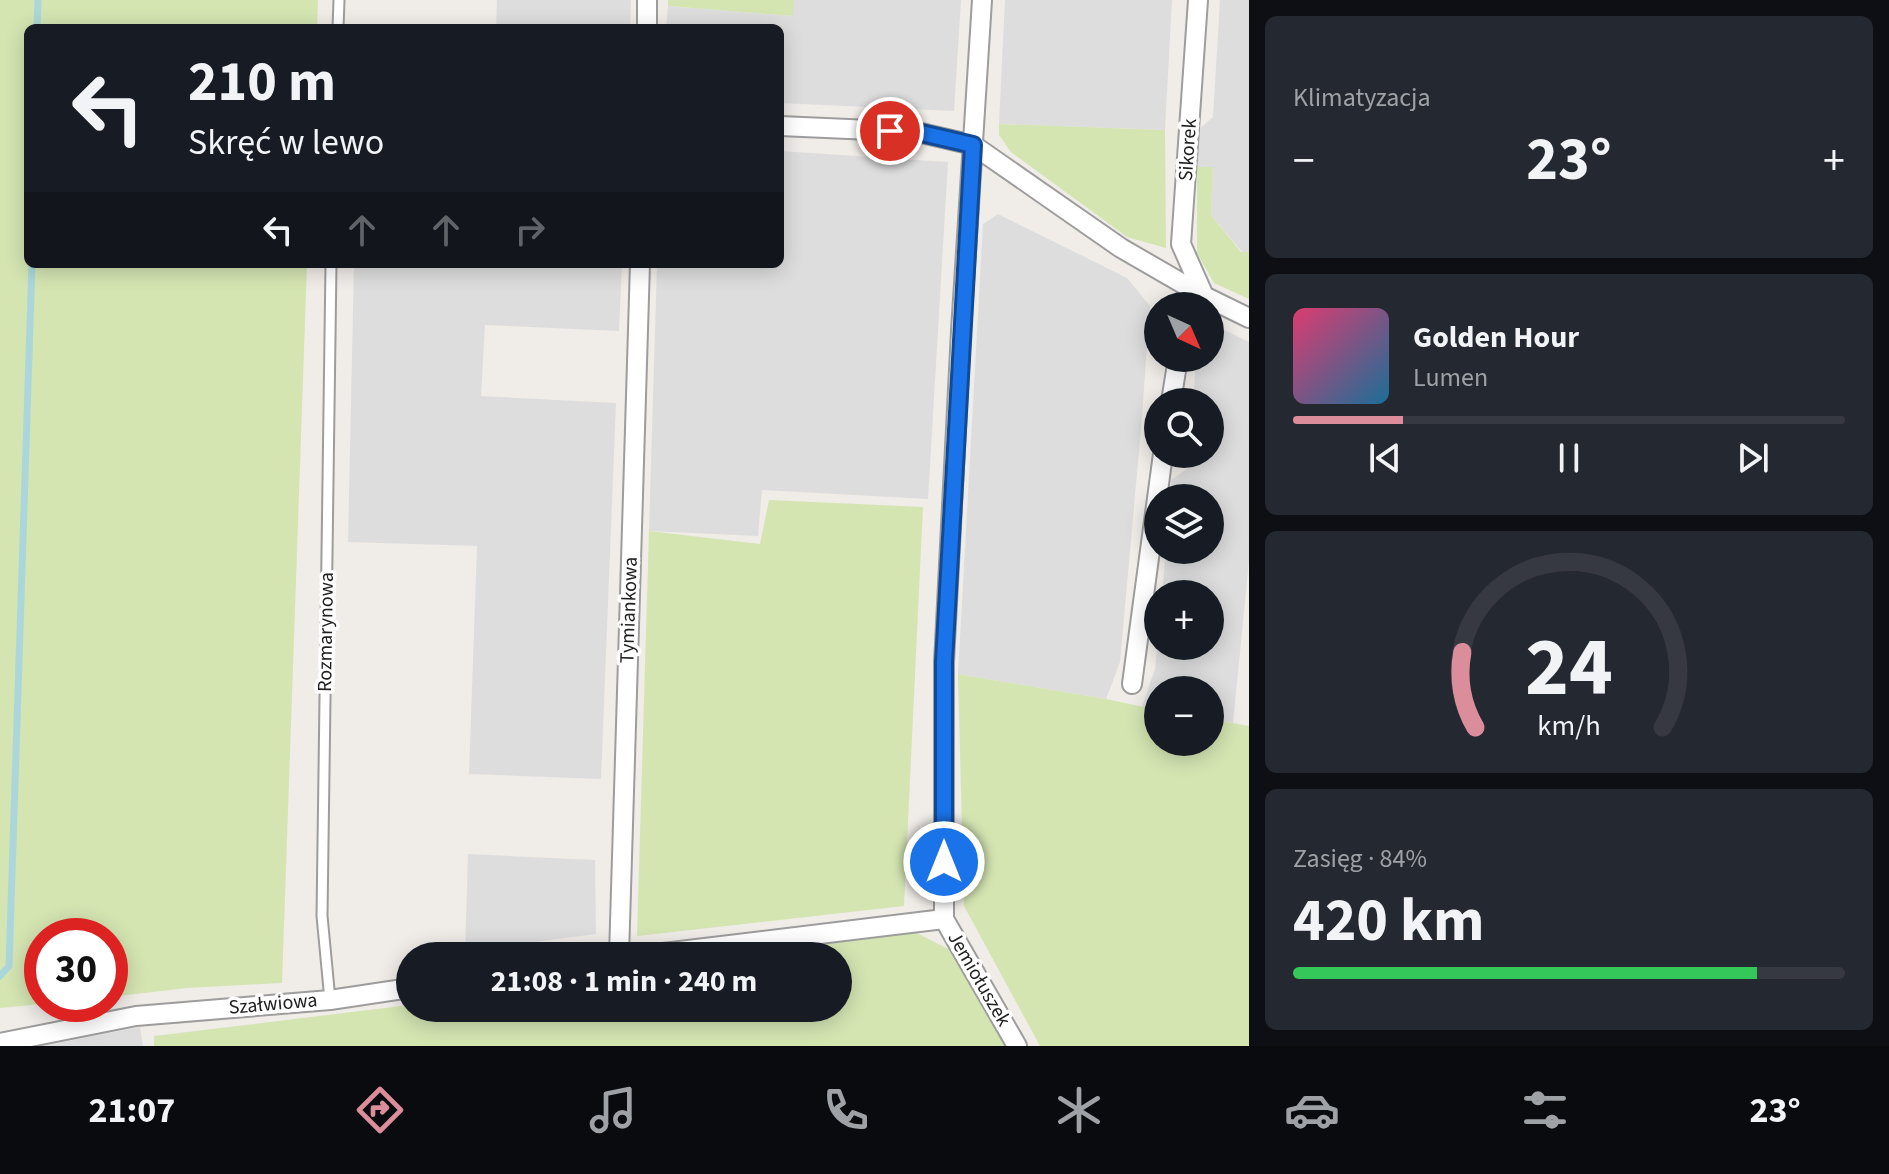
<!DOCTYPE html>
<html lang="pl">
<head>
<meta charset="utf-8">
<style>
	body { margin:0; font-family:"Source Sans 3",sans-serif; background:#242831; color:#f1f3f6; height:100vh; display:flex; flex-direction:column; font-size:30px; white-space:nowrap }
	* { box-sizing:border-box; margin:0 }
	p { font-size:26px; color:#9ea1a6 }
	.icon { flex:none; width:44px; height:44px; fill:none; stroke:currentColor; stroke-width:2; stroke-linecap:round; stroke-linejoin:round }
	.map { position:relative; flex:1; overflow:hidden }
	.details { display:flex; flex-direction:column; gap:16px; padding:16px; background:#0d0f14; width:640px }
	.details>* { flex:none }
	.hud { position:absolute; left:24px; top:24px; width:760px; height:244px; border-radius:12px; box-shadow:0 4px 20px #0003; background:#171b24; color:#f1f3f6; overflow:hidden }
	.needle { width:52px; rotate:136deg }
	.fabs { position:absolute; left:1144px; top:292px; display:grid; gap:16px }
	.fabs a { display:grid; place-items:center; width:80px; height:80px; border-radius:50%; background:#171b24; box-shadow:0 4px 20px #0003; font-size:40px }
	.speed { position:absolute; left:24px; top:918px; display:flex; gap:16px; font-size:40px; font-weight:700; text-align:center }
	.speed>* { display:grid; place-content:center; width:104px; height:104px; border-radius:50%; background:#171b24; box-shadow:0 4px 20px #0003; line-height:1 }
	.speed .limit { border:12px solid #d22; background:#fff; color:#111 }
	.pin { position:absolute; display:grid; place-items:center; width:68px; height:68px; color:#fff; margin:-34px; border:4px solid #fff; border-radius:50%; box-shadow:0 2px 8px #0007 }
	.me { position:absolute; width:88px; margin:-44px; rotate:0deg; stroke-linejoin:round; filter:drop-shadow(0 0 6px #0008) }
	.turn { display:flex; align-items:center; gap:28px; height:168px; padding:0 32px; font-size:36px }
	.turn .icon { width:104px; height:104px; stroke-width:2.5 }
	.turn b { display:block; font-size:56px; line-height:68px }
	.lanes { display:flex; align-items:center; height:76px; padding:0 32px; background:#0003; justify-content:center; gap:40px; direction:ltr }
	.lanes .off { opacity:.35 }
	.big { font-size:60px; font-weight:700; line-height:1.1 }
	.details .card { flex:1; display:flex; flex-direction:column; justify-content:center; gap:12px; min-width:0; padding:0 28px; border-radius:12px; background:#242831 }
	.details .dial { align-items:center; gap:0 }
	.dial svg { height:208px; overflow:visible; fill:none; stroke:#363941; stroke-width:7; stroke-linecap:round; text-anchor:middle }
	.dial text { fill:#f1f3f6; stroke:none }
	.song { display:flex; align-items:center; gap:24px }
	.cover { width:96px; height:96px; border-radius:12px; background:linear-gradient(135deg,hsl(340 70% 55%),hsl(200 70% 35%)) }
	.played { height:8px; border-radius:4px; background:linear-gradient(90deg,#db8d9c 20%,#363941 20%) }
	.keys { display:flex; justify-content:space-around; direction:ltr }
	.heat { display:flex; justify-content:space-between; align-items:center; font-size:44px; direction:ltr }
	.charge { height:12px; border-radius:6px; background:linear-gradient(90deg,#34c759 84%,#363941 0) }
	.trip { position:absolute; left:396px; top:942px; width:456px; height:80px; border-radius:40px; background:#171b24; box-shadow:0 4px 20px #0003; font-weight:700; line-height:80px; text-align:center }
	.tabs { display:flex; height:128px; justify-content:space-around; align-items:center; background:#090b0e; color:#9ea1a6 }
	.tabs .icon { width:56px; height:56px }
	.tabs .current { color:#db8d9c }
	.tabs b { font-size:36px; color:#f1f3f6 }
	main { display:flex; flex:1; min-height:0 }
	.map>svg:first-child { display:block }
</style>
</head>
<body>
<main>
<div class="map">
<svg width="1249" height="1046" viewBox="0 0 1249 1046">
	<rect width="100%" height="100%" fill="#f0ece8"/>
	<path fill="#deddde" d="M497 0H631L630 28H496Z
		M794 0H961L954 111 780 103V28H666L668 6 792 16Z
		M1005 0H1172L1165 130 999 124Z
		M1220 0H1249V252H1242L1211 215 1213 167H1197L1199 129 1213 117Z
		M780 151 948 162 928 499 762 490 758 536 649 531 657 264H780Z
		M998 214 1127 278 1150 306 1141 429 1120 662 1106 699 958 674 983 224Z
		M354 264H622L619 331 485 325 481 396 616 403 601 779 469 774 477 546 348 542Z
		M1214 325 1249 342V561L1233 723 1210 719V690H1158V710L1142 707 1155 669 1158 639V646H1210V594H1162L1166 550H1210V498H1170L1171 480 1188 468 1189 454H1210V402H1193L1196 358H1210V328Z
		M468 854 595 860 596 934 465 951Z
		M140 1027 143 1046H44Z"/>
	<path fill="#d4e5b2" d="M0 0H318L317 28H28V264H307L282 983 187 988 110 997V936H42V1004L0 1008Z
		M668 0H794L793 16 668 6Z
		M999 124 1165 130 1166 248 1127 237 1011 152 999 135Z
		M1197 167H1213L1211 215 1241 252H1249V299L1214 283 1197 253Z
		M769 500 923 507 904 906 637 936 649 531 760 544Z
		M958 674 1106 699 1158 710V742H1210V719L1249 726V1046H1040L964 906Z
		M911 930 958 954 1008 1046H154V1036L410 1005V1008H838V956H758Z"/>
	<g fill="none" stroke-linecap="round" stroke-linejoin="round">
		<path stroke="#acd7da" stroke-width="7" d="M37 28 38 0
			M0 976 9 966 32 264"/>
		<g stroke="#9d9d9d" stroke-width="13">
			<path id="lane" d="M338 28 339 0
				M330 1000 322 916 331 264"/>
		</g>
		<g stroke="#9d9d9d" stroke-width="22">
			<path id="street" d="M982 0 961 331 944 662V919L1017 1046
				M1198 0 1181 244 1204 296
				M647 28V0
				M780 126 917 132 973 145 1121 248 1204 296
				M1197 305 1204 296 1249 318
				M1171 402 1178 358
				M1132 684 1163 454
				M619 956 640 264
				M638 956 944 919
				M0 1043 136 1016 330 1000 410 988"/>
		</g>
		<use href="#lane" stroke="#fff" stroke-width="9"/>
		<use href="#street" stroke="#fff" stroke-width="18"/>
	</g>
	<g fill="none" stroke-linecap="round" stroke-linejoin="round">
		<g stroke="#114b97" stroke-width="20">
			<path id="route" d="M890 131 917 132 973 145 944 662V862"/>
		</g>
		<use href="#route" stroke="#1a73e8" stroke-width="14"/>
	</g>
	<g text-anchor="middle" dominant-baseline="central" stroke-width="7" stroke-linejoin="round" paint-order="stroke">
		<g font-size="20" fill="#202020" stroke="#fff">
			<text transform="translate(1188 150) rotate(-86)">Sikorek</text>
			<text transform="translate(629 610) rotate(-88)">Tymiankowa</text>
			<text transform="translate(326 632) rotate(-89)">Rozmarynowa</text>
			<text transform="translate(979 979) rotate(60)">Jemiołuszek</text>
			<text transform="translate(273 1004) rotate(-5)">Szałwiowa</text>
		</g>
	</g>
</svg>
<div class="fabs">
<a><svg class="needle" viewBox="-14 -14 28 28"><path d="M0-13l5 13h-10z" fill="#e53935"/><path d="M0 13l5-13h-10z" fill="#9ea1a6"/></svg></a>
<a><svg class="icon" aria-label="search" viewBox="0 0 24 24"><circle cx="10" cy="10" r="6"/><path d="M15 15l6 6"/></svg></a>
<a><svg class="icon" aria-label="layers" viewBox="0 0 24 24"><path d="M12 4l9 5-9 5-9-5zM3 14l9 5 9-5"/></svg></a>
<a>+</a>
<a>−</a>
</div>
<div class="speed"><div class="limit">30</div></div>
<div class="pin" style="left:890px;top:131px;background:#d93025"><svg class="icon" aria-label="arrive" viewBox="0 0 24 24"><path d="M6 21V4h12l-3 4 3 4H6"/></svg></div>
<svg class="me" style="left:944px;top:862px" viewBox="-20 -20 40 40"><circle r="17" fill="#1a73e8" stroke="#fff" stroke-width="3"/><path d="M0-11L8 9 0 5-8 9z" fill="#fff"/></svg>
<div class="trip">21:08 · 1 min · 240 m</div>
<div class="hud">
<div class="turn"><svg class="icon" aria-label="left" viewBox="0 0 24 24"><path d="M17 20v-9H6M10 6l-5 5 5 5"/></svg><div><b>210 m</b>Skręć w lewo</div></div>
<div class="lanes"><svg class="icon" aria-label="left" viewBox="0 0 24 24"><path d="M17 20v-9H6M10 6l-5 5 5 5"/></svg><svg class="icon off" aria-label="ahead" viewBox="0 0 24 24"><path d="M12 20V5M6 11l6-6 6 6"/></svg><svg class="icon off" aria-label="ahead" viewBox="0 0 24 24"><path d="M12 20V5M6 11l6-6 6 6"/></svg><svg class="icon off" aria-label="right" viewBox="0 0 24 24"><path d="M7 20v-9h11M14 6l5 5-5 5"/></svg></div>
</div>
</div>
<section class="details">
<div class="card"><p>Klimatyzacja</p>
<div class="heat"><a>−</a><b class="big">23°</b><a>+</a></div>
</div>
<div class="card">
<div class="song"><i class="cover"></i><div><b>Golden Hour</b><p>Lumen</p></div></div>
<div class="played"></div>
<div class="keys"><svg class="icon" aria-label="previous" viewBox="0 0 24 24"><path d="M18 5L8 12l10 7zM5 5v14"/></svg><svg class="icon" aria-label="pause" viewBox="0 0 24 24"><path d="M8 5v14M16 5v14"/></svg><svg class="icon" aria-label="next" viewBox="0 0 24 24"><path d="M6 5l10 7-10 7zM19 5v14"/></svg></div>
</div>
<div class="card dial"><svg viewBox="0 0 100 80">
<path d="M14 69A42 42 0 1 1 86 69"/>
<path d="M14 69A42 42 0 0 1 9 40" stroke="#db8d9c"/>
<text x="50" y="56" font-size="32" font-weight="700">24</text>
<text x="50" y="72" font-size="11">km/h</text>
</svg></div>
<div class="card"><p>Zasięg · 84%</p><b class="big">420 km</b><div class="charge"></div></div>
</section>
</main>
<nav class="tabs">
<b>21:07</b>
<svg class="icon current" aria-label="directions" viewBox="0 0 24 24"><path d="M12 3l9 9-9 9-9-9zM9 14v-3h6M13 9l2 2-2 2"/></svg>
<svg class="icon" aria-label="music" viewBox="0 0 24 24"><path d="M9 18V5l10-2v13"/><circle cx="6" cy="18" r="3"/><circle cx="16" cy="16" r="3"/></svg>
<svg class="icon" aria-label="phone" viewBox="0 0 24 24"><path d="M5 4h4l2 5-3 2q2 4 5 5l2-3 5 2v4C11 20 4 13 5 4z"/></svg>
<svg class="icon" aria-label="climate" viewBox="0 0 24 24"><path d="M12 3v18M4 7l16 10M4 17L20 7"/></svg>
<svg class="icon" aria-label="car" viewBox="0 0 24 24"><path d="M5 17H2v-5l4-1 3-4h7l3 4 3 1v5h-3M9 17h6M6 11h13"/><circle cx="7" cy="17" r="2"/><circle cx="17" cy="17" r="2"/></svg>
<svg class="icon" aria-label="filters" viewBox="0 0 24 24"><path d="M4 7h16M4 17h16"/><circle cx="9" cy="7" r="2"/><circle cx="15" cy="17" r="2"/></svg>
<b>23°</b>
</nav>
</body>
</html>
